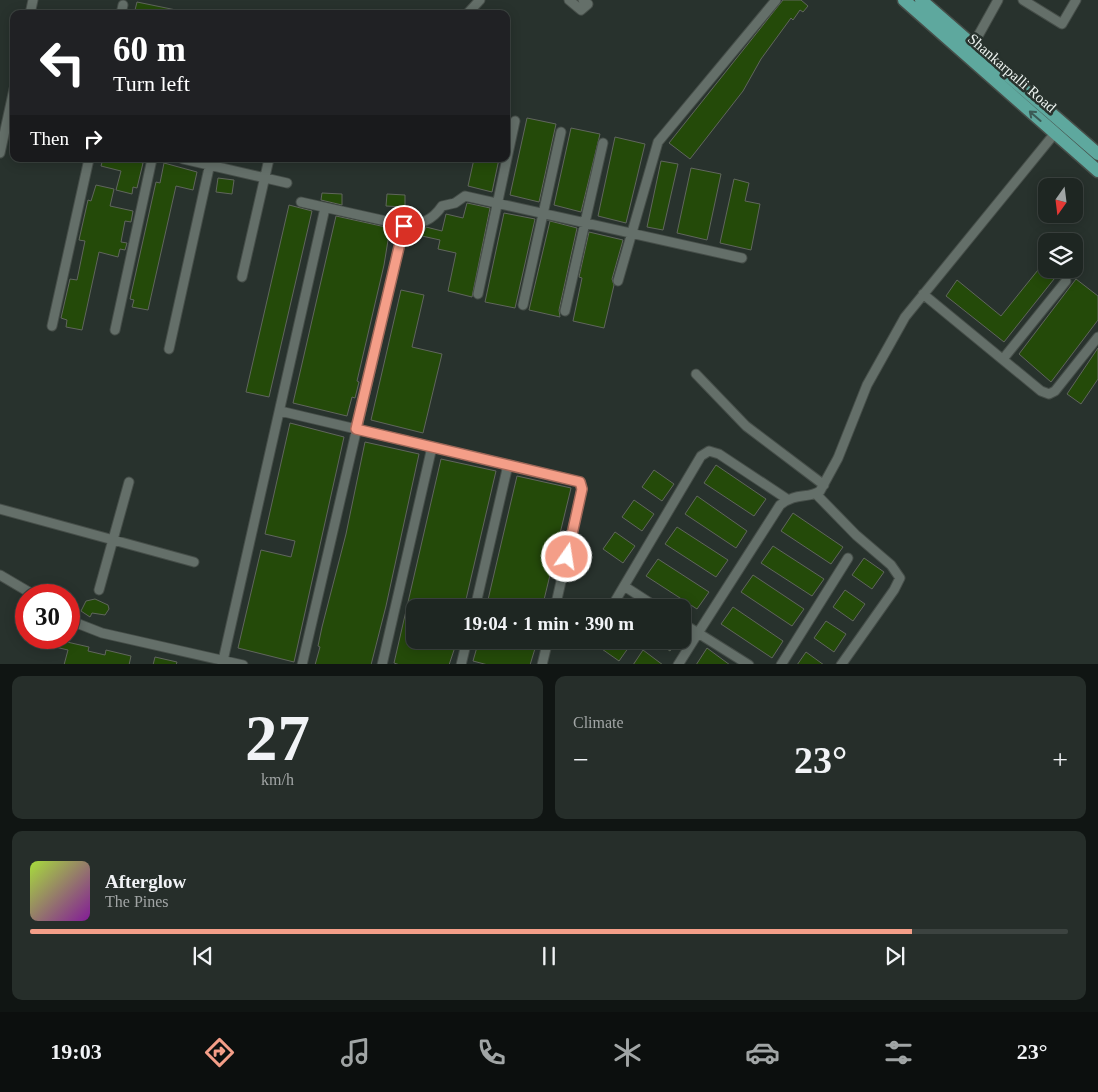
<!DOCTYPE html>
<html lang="en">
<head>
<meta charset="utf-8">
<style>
	body { margin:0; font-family:"Times New Roman",serif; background:#262e2a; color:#f1f3f6; height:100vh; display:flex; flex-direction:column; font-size:19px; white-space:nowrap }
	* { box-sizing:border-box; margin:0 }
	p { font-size:16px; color:#a1a5a5 }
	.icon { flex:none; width:28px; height:28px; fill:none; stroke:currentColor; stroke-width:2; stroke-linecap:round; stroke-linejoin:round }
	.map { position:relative; height:664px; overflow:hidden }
	.details { display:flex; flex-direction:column; gap:12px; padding:12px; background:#101513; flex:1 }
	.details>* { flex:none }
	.hud { position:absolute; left:10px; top:10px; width:500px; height:152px; border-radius:10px; box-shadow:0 2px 12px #0003,0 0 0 1px #3c4340; background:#202124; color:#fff; overflow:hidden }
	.needle { width:32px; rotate:194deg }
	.tools { position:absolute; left:1038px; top:178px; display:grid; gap:10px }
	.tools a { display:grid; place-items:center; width:45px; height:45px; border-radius:10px; background:#1e2622; box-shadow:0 2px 12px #0003,0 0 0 1px #3c4340; font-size:25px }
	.speed { position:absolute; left:15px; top:584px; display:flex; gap:10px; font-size:25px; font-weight:700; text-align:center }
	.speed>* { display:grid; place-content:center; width:65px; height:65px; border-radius:50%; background:#1e2622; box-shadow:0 2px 12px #0003,0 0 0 1px #3c4340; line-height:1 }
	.speed .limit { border:8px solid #d22; background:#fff; color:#111 }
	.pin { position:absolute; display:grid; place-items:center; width:42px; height:42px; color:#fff; margin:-21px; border:2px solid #fff; border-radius:50%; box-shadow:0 1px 5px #0007 }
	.me { position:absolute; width:55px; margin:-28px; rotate:13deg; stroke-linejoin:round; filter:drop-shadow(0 0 4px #0008) }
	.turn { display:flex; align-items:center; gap:18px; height:105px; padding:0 20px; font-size:22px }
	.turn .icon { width:65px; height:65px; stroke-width:2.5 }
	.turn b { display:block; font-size:35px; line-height:42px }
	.then { display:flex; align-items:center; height:48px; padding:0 20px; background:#0003; gap:10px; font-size:19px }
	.big { font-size:38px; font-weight:600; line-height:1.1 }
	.details .widget { flex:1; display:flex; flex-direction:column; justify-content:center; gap:8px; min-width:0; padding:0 18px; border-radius:10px; background:#262e2a }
	.details .dial { align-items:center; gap:0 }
	.dial b { font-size:65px; line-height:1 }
	.song { display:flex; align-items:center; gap:15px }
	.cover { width:60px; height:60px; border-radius:8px; background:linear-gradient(135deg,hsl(80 70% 55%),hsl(290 70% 35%)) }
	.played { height:5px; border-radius:2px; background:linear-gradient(90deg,#f49e88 85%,#3c4340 85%) }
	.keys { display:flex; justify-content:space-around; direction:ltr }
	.heat { display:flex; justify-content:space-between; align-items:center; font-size:28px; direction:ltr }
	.details .tiles { flex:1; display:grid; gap:12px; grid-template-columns:1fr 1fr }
	.widget:last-child { grid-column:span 2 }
	.trip { position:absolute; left:406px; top:599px; width:285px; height:50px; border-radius:10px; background:#1e2622; box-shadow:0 2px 12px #0003,0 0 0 1px #3c4340; font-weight:600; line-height:50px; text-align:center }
	.dock { display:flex; height:80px; justify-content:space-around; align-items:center; background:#0c0f0e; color:#a1a5a5 }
	.dock .icon { width:35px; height:35px }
	.dock .active { color:#f49e88 }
	.dock b { font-size:22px; color:#f1f3f6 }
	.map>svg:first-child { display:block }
</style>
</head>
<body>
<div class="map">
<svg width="1098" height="665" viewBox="0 0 1098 665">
	<rect width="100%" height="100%" fill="#28322d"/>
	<path fill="#244a09" stroke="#60665d" d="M783 0H801L808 6 803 12 800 10 793 20 791 18 761 59 743 91 690 159 669 143Z
		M137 2 181 11V14H134Z
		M527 118 556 124 539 202 510 195Z
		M571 128 600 134 581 212 554 205Z
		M615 137 645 144 626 223 598 216Z
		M103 159H128L143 163 137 188 133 187 132 194 116 190 121 171 101 166Z
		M474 159H499L492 192 468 186Z
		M661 161 678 164 663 230 647 227Z
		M164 163 197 172 193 190 176 186 148 310 132 307 134 300 130 299 156 182 160 183Z
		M691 168 721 174 707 240 677 233Z
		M218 178 234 180 232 194 216 192Z
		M734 179 749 183 745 201 760 204 751 250 720 243Z
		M96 185 114 189 110 206 133 211 131 222 125 221 121 242 127 243 125 250 120 249 118 257 99 252 82 330 66 327 67 320 61 318 70 279 77 280 85 241 79 240 88 200 91 201Z
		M322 193 342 194V205L321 200Z
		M387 194 405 195V207L386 206Z
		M467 203 490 208 472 297 448 291 456 253 438 249 440 240 422 236 426 227 442 231 446 214 463 218Z
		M289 205 312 211 269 397 246 392Z
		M504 213 535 219 515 308 485 302Z
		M336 216 390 228 384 265 357 381 359 382 355 398 352 397 347 416 293 403Z
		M550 221 577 228 559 310 560 317 529 310Z
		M589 232 623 240 612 279 614 285 604 328 573 321 582 278 579 277Z
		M1046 260V269H1062L1004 342 946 296 957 280 1001 316Z
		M1076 279 1098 296V320L1051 382 1019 354Z
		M401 290 424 295 412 347 442 354 423 433 371 420Z
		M1098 348V379L1081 404 1067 394Z
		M290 423 344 437 294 662 238 648 261 550 291 557 295 541 265 534Z
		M365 442 419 454 386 606 371 665H315L320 647 318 646 322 627 346 534Z
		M441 459 496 471 464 608H415V640H441L456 644 449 665H400L394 663Z
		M716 465 766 499 754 516 704 483Z
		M654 470 674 484 662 501 642 487Z
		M517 476 571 488 542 608H500L487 604Z
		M697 496 747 531 736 548 685 514Z
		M634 500 654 514 642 531 622 517Z
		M793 513 843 547 831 564 781 531Z
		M677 527 728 560 716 577 665 544Z
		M615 532 635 546 623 563 603 549Z
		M773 546 824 579 812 596 761 563Z
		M864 558 884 572 872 589 852 575Z
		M658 559 709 592 697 609 646 576Z
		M753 575 804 609 792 626 741 592Z
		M845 590 865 604 853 621 833 607Z
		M95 599 108 605 109 609 105 615 92 613 90 617 81 611 86 601Z
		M733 607 783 641 772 658 721 624Z
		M826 621 846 634 834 652 814 638Z
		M27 638H68L67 642 89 647 88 651 105 655 106 650 131 656 129 665H64L68 650 26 640Z
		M479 640H528L537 642 530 665H488L473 661Z
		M604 640H625L631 644 619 661 599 647Z
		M654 640H678L670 651Z
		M707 648 730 665H696Z
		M643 650 663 665H633Z
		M806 652 824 665H797Z
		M155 657 177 662 176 665H153Z"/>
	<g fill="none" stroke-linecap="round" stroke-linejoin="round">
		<g stroke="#464e49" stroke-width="11">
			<path id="street" d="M569 0 581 10 588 4 583 0
				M1023 0 1062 24 1076 0
				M30 14 33 0
				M121 14 123 5
				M467 14 480 0
				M973 45 998 0
				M0 153 14 89
				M183 159 287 183
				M301 202 404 225C421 224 432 221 442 206L455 203 465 196 742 258
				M242 277 269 159
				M618 281 658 142 776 0
				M478 294 515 121
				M923 294 1041 391 1049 394 1055 391 1098 337
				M523 305 561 132
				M565 311 603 143
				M52 326 89 159
				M115 330 152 159
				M169 349 211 159
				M1003 359 1066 281
				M696 374 746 426 824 485
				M280 411 580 482 582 489 555 608
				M816 494 856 535 891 565 900 578 894 590 841 665
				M0 509 194 562
				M0 575 34 595
				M99 590 129 482
				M475 608 508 465
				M611 608 624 586
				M658 608 624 586 701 456 709 451 719 454 787 499
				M69 617 79 624 102 633 243 665
				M222 665 325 208
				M302 665 404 225
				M382 665 432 447
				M461 665 467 640
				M542 665 548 640
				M678 665 698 633 682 623
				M749 665 698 633 780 505C796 492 808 499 820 491L838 458 867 385 905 317 1055 133
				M781 665 848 558"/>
		</g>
		<g stroke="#464e49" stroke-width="15">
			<path id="primary" d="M904 0 1098 171
				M921 0 1098 154"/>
		</g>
		<use href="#street" stroke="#646f69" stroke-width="9"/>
		<use href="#primary" stroke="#5ea89e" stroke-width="12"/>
	</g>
	<defs><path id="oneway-shaft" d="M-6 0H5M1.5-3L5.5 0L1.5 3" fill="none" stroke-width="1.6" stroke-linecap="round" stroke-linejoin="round" transform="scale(1.25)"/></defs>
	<use stroke="#3b5b55" href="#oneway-shaft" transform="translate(1035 116) rotate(-139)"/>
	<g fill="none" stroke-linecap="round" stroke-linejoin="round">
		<g stroke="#9f6758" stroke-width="12">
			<path id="route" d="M404 226 356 429 580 482 582 489 567 557"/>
		</g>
		<use href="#route" stroke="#f49e88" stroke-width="9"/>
	</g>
	<g text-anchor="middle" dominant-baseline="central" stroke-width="5" stroke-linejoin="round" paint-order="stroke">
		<g font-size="15" fill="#ecf2ef" stroke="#28322d">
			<text transform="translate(1012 73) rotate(41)">Shankarpalli Road</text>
		</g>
	</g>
</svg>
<div class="tools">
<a><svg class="needle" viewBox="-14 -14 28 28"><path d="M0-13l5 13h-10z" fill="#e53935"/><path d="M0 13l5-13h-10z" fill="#a1a5a5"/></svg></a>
<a><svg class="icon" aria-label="layers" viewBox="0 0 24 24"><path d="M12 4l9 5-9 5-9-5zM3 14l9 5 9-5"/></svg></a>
</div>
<div class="speed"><div class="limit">30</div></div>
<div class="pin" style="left:404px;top:226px;background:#d93025"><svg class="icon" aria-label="arrive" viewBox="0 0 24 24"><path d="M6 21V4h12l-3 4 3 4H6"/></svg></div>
<svg class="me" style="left:567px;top:557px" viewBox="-20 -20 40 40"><circle r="17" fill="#f49e88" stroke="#fff" stroke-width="3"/><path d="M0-11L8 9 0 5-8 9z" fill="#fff"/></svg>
<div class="trip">19:04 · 1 min · 390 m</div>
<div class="hud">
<div class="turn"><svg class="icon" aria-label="left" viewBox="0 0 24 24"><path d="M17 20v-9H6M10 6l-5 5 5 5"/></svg><div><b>60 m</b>Turn left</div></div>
<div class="then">Then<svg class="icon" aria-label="right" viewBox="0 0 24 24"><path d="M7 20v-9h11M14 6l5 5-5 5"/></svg></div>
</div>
</div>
<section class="details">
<div class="tiles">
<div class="widget dial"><b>27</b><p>km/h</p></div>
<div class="widget"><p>Climate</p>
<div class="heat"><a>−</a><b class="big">23°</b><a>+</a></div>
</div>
<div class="widget">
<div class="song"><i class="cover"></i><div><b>Afterglow</b><p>The Pines</p></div></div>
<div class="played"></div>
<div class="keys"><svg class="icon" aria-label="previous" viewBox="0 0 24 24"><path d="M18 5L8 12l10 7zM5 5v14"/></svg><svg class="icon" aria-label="pause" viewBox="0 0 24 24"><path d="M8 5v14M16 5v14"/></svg><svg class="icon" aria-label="next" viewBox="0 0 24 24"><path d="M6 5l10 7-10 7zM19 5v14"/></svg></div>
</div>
</div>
</section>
<nav class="dock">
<b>19:03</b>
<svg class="icon active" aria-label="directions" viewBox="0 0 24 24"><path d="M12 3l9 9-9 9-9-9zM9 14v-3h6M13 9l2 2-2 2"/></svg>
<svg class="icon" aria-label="music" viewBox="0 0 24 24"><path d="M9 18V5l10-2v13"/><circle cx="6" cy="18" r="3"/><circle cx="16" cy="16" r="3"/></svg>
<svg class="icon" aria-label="phone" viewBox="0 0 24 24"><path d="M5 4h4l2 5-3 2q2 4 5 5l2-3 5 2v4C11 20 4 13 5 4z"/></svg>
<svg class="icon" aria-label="climate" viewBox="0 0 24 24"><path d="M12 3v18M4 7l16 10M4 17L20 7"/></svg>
<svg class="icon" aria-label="car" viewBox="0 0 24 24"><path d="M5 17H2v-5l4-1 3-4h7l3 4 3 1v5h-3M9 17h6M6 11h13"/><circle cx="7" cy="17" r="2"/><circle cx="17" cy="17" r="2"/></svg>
<svg class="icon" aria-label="filters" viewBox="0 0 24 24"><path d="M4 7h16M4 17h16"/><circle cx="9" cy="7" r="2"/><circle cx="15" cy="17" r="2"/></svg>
<b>23°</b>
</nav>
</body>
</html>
